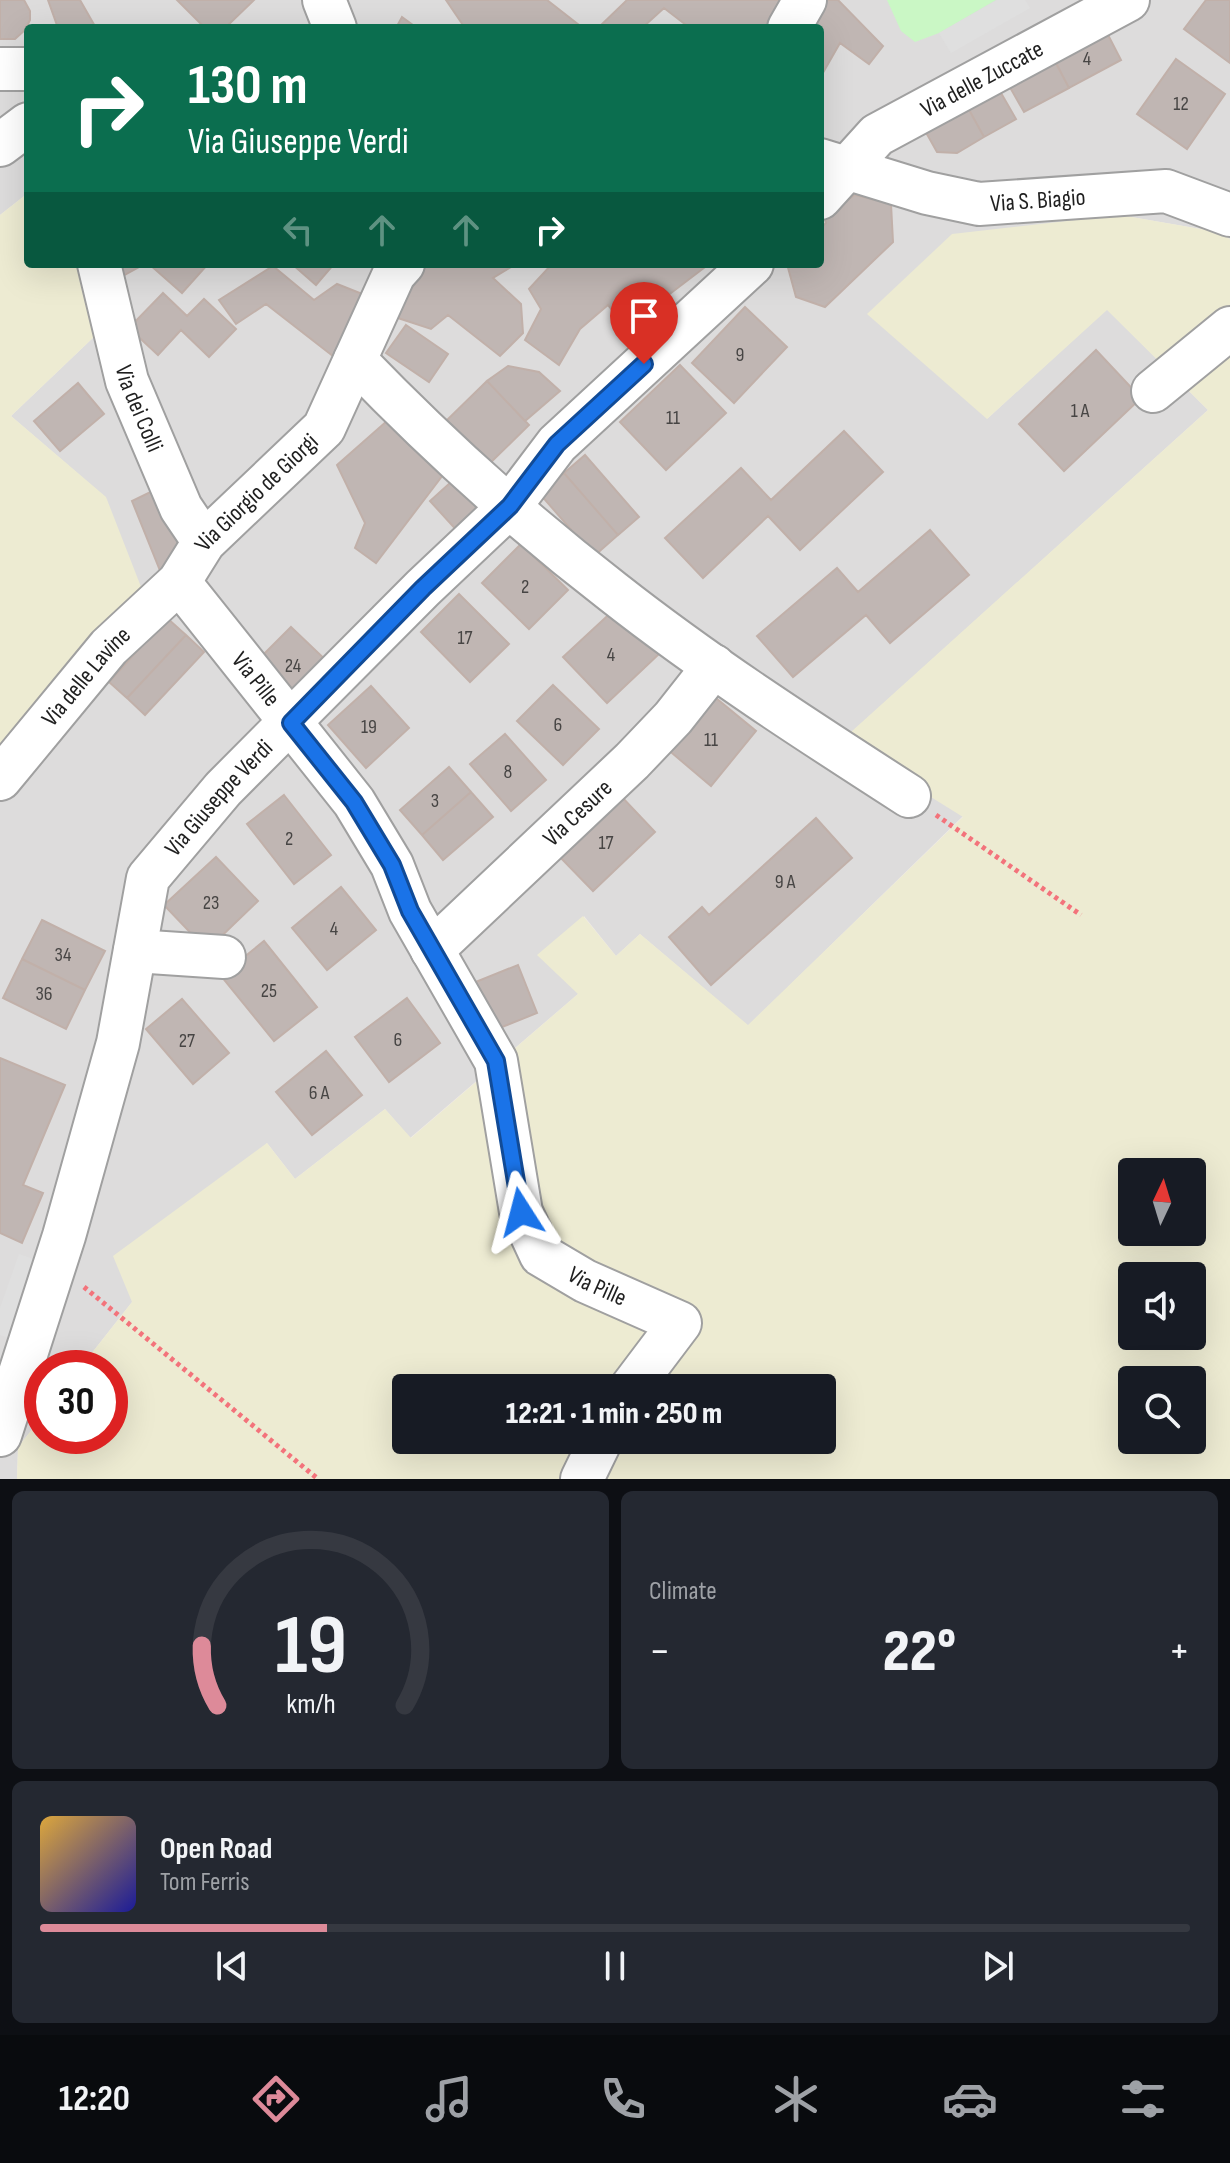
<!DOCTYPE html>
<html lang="en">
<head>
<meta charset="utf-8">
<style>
	body { margin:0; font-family:"Sofia Sans Condensed",sans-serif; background:#242831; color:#f1f3f6; height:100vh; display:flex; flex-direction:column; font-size:30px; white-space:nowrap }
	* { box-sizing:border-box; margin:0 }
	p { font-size:26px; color:#9ea1a6 }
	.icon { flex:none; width:44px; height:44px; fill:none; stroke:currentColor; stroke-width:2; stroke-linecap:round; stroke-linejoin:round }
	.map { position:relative; height:1479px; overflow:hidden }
	.panel { display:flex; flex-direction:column; gap:12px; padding:12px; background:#0d0f14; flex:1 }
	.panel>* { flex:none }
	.top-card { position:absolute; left:24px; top:24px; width:800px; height:244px; border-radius:8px; box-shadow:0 8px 32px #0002; background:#0b6e4f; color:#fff; overflow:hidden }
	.needle { width:52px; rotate:4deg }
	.buttons { position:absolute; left:1118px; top:1158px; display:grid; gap:16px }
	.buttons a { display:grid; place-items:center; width:88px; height:88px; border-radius:8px; background:#171b24; box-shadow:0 8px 32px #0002; font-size:40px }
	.speed { position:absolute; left:24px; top:1350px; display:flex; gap:16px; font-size:40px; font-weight:700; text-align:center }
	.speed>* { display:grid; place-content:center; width:104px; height:104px; border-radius:50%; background:#171b24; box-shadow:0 8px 32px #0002; line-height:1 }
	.speed .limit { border:12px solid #d22; background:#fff; color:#111 }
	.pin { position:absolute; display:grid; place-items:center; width:68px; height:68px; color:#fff; margin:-82px -34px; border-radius:50% 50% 50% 0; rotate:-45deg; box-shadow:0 0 8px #0007 }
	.pin .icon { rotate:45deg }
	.me { position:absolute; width:88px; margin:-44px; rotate:351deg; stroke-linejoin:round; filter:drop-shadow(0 0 6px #0008) }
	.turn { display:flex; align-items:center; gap:28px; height:168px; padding:0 32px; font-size:36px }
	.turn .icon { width:104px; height:104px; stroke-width:2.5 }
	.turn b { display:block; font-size:56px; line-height:68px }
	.lanes { display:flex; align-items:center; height:76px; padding:0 32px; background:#0003; justify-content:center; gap:40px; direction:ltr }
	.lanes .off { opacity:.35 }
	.big { font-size:60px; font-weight:800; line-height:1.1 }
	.panel .tile { flex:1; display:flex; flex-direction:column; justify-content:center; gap:12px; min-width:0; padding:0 28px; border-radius:12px; background:#242831 }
	.panel .dial { align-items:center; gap:0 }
	.dial svg { height:208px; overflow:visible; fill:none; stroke:#363941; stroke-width:7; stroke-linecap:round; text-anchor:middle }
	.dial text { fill:#f1f3f6; stroke:none }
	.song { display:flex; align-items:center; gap:24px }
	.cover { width:96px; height:96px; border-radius:12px; background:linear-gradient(135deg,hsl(40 70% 55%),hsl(240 70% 35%)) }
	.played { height:8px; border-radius:4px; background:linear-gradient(90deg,#dd8a99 25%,#363941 25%) }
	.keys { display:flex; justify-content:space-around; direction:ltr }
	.heat { display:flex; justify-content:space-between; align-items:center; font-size:44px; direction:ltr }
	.panel .tiles { flex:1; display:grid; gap:12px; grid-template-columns:1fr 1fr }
	.tile:last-child { grid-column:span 2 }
	.trip { position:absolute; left:392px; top:1374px; width:444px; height:80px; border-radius:8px; background:#171b24; box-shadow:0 8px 32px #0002; font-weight:800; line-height:80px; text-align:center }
	.tab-bar { display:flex; height:128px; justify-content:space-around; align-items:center; background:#090b0e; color:#9ea1a6 }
	.tab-bar .icon { width:56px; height:56px }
	.tab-bar .active { color:#dd8a99 }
	.tab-bar b { font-size:36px; color:#f1f3f6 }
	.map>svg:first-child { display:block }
</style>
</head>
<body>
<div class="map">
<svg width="1230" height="1479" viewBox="0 0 1230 1479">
	<rect width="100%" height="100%" fill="#f0ebe6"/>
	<path fill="#dddcdc" d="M0 0H1230V239L1218 232 1120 215 987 419 1107 309 1208 410 842 741 963 816 748 1026 640 934 616 956 584 916 578 994 410 1138 385 1109 295 1179 267 1143 132 1302 80 1368H42V1417L18 1447 17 1479H0V754L105 497 11 416 97 334 80 264H820V28H28V193L0 215Z"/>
	<path fill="#edebd2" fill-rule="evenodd" d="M28 193V264H80L97 334 11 416 106 497 143 592 0 754V215Z
		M1120 215 1218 232 1230 239V1479H17L18 1447 42 1417V1436H110V1368H80L132 1302 113 1256 267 1143 295 1179 385 1109 411 1138 578 994 537 955 583 916 616 956 640 934 748 1025 963 817 841 741 1208 410 1107 310 987 419 867 314 952 234ZM1132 1172H1192V1232H1132ZM1132 1276H1192V1336H1132ZM1132 1380H1192V1440H1132ZM406 1388H822V1440H406Z"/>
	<path fill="#caf7c5" d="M887 0H996L939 33 915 42 901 31Z"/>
	<path fill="#dfdfdf" d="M997 0H1025L1030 8 951 53 939 33Z
		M19 1254 39 1261 12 1339 0 1335V1308Z"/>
	<path fill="#c0b6b3" stroke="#c1b0a9" stroke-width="2" d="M0 0H24L30 11V20L25 30 15 39H0Z
		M48 0H80L96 28H58Z
		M177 0H254L225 28H205Z
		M446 0H547L579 25 575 28H465Z
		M627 0H784L781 28H690L664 8 642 28H598Z
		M812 0H838L883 46 869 64 840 43 820 78V28H794Z
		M1206 0H1230V63L1184 29Z
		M402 17 417 28H396Z
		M1106 31 1121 60 1069 88 1054 59Z
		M1049 50 1069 88 1024 112 1003 75Z
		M1176 59 1225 94 1187 149 1137 114Z
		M993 79 1016 119 984 137 962 97Z
		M962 97 984 137 957 153 937 152 919 120Z
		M855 195 891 204 893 242 825 307 796 297 787 264H820V229L826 223 824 216Z
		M114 264H140L139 267 121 277Z
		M149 264H208L182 293Z
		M292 264H334L316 285Z
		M423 264H516L493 278 521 304 523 333 500 356 448 315 431 329 398 318 410 278Z
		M552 264H709L650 309 672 330 647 351 608 305 580 329 559 365 525 340 541 309 529 289Z
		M273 266 314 300 337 284 370 297 338 360 266 304 236 324 219 300Z
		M163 293 187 316 204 299 236 329 209 357 181 330 158 355 129 328Z
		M745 307 787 347 734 403 692 363Z
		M406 325 448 354 429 382 386 353Z
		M1096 350 1141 398 1064 471 1019 424Z
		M680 365 726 413 666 470 620 422Z
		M508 366 539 372 560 391 525 421 487 381Z
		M487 381 529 425 488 465 446 421Z
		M78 383 104 414 60 451 34 421Z
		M388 420 446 471 376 563 355 548 365 523 337 465Z
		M844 431 883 472 800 550 768 516 703 578 665 538 741 468 771 500Z
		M585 455 639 517 618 535 564 473Z
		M564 473 618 535 594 556 540 494Z
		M460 474 491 508 461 535 430 501Z
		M163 486 188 553 163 578 132 501Z
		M930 530 969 575 890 643 866 615 793 677 757 636 837 568 858 592Z
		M521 544 568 590 529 629 482 583Z
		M459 594 509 644 470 682 421 632Z
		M616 608 659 654 607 703 563 657Z
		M167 618 186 635 127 698 109 682Z
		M291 627 333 667 296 705 254 664Z
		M186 635 204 652 145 715 127 698Z
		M553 685 599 729 563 765 517 721Z
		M371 686 409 728 366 768 328 725Z
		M711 694 756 731 711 786 666 748Z
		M505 734 546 780 511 811 470 764Z
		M449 767 471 792 422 835 400 810Z
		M471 792 493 817 443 860 422 835Z
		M619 794 655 832 593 891 557 854Z
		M284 795 331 855 294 884 247 824Z
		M816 818 852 858 711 985 669 937 702 907 709 915Z
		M216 857 258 901 207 950 164 905Z
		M341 887 376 930 327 970 292 928Z
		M42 920 105 951 85 990 22 959Z
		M264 941 317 1007 274 1041 221 976Z
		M22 959 85 990 66 1029 3 998Z
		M518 965 537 1013 492 1031 473 983Z
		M407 998 440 1043 389 1082 355 1037Z
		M182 999 229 1053 193 1084 146 1029Z
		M326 1051 362 1095 312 1135 276 1092Z
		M0 1058 65 1085 23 1185 43 1193 22 1243 0 1233Z"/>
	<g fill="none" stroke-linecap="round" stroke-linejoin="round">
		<g stroke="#a0a0a0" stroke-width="46">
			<g id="minor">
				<path d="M324 0 335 28"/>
				<path d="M789 28 805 0"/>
				<path d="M0 69H28"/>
				<path d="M0 145 28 124"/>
				<path id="s1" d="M820 160 927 193 979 204 1166 191 1230 215"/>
				<path id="s2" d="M820 198 877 135 1128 0"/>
				<path id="s3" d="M99 264 127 381 181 508 204 542"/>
				<path d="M355 360C435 443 521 521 613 592 707 666 808 731 909 796"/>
				<path d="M1153 391 1230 328"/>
				<path id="s4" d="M179 582 354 802 392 865 410 911 496 1061 521 1212 541 1255 585 1281 680 1323 631 1388"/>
				<path id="s5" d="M0 779 109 647 179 582 204 542 324 428 394 274 403 264"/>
				<path id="s6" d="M432 950 632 761 673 718 714 666"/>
				<path d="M135 951 224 957"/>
				<path id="s7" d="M0 1435 64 1236 118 1043 148 878 223 789 423 588 510 506 557 444 752 264"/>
				<path d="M582 1479 601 1440"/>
			</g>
		</g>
		<path stroke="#f3737b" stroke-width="5" stroke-dasharray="4 4" stroke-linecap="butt" d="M936 815 1081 915
			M84 1287 318 1479"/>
		<use href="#minor" stroke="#fff" stroke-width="42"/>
	</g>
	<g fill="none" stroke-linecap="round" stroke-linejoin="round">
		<g stroke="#114b97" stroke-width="20">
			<path id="route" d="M521 1212 496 1061 410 911 392 865 354 802 291 723 423 588 510 506 557 444 644 364"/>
		</g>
		<use href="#route" stroke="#1a73e8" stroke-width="14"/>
	</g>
	<g text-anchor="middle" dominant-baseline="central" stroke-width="7" stroke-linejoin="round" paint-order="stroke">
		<g font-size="20" fill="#474544">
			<text x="1087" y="59">4</text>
			<text x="1181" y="104">12</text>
			<text x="740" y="355">9</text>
			<text x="1080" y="411">1 A</text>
			<text x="673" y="418">11</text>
			<text x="525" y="587">2</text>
			<text x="465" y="638">17</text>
			<text x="611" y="655">4</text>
			<text x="293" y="666">24</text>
			<text x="558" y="725">6</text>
			<text x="369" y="727">19</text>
			<text x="711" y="740">11</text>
			<text x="508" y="772">8</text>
			<text x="435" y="801">3</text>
			<text x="289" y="839">2</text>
			<text x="606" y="843">17</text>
			<text x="785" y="882">9 A</text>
			<text x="211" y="903">23</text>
			<text x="334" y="929">4</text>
			<text x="63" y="955">34</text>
			<text x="269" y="991">25</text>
			<text x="44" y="994">36</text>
			<text x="398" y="1040">6</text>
			<text x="187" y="1041">27</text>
			<text x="319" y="1093">6 A</text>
		</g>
		<g font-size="24" fill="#1f1f1f" stroke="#fff">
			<text stroke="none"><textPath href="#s2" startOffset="204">Via delle Zuccate</textPath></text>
			<text stroke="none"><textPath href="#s1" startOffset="224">Via S. Biagio</textPath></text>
			<text stroke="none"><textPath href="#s3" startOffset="150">Via dei Colli</textPath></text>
			<text stroke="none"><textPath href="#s5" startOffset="386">Via Giorgio de Giorgi</textPath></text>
			<text stroke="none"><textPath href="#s5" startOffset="134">Via delle Lavine</textPath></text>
			<text stroke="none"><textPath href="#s4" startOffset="124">Via Pille</textPath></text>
			<text stroke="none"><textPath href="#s7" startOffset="684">Via Giuseppe Verdi</textPath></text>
			<text stroke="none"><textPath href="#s6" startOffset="200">Via Cesure</textPath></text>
			<text stroke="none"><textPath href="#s4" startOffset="842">Via Pille</textPath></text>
		</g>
	</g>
</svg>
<div class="buttons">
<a><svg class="needle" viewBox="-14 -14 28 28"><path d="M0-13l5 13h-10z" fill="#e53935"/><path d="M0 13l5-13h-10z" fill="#9ea1a6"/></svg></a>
<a><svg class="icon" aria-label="sound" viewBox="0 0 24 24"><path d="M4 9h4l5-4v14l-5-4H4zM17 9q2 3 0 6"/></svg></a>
<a><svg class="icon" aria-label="search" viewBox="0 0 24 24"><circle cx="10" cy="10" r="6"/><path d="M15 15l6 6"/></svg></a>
</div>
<div class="speed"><div class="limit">30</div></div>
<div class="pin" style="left:644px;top:364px;background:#d93025"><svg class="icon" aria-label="arrive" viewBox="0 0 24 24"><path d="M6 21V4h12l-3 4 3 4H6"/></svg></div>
<svg class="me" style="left:521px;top:1212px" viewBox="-20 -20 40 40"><path d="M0-17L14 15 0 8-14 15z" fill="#1a73e8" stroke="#fff" stroke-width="4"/></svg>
<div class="trip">12:21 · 1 min · 250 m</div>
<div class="top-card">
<div class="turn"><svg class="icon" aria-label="right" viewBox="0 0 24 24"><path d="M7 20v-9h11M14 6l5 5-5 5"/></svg><div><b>130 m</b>Via Giuseppe Verdi</div></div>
<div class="lanes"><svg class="icon off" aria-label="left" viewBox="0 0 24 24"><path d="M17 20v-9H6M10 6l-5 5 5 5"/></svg><svg class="icon off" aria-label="ahead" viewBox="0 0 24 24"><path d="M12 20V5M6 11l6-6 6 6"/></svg><svg class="icon off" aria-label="ahead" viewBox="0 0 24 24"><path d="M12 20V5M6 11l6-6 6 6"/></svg><svg class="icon" aria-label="right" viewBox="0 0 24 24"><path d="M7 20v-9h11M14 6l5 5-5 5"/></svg></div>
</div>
</div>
<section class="panel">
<div class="tiles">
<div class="tile dial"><svg viewBox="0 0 100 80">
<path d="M14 69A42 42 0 1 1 86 69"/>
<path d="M14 69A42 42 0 0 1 8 46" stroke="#dd8a99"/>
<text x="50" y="56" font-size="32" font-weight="700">19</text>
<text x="50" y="72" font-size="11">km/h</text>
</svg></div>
<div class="tile"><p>Climate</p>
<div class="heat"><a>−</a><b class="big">22°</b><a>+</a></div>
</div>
<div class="tile">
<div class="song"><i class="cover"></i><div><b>Open Road</b><p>Tom Ferris</p></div></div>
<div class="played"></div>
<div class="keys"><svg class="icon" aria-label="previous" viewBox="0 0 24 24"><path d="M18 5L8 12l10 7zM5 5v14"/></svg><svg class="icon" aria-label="pause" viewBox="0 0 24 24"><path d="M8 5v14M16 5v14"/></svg><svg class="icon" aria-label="next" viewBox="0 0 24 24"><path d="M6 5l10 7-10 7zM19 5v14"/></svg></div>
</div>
</div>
</section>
<nav class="tab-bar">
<b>12:20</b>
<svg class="icon active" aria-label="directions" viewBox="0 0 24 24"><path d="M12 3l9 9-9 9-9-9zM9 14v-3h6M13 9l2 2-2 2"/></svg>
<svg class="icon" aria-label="music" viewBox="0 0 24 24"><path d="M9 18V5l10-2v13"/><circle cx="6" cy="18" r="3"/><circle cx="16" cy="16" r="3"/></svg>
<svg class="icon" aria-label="phone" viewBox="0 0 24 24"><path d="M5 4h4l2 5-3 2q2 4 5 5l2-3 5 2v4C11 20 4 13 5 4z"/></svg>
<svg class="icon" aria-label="climate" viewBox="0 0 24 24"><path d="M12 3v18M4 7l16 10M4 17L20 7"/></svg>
<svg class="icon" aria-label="car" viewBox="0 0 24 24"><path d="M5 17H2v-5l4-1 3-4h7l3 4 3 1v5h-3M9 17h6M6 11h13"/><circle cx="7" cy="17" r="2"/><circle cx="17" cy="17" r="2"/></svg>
<svg class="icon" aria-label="filters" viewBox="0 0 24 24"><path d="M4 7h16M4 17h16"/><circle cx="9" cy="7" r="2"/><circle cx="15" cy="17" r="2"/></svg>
</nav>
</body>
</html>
